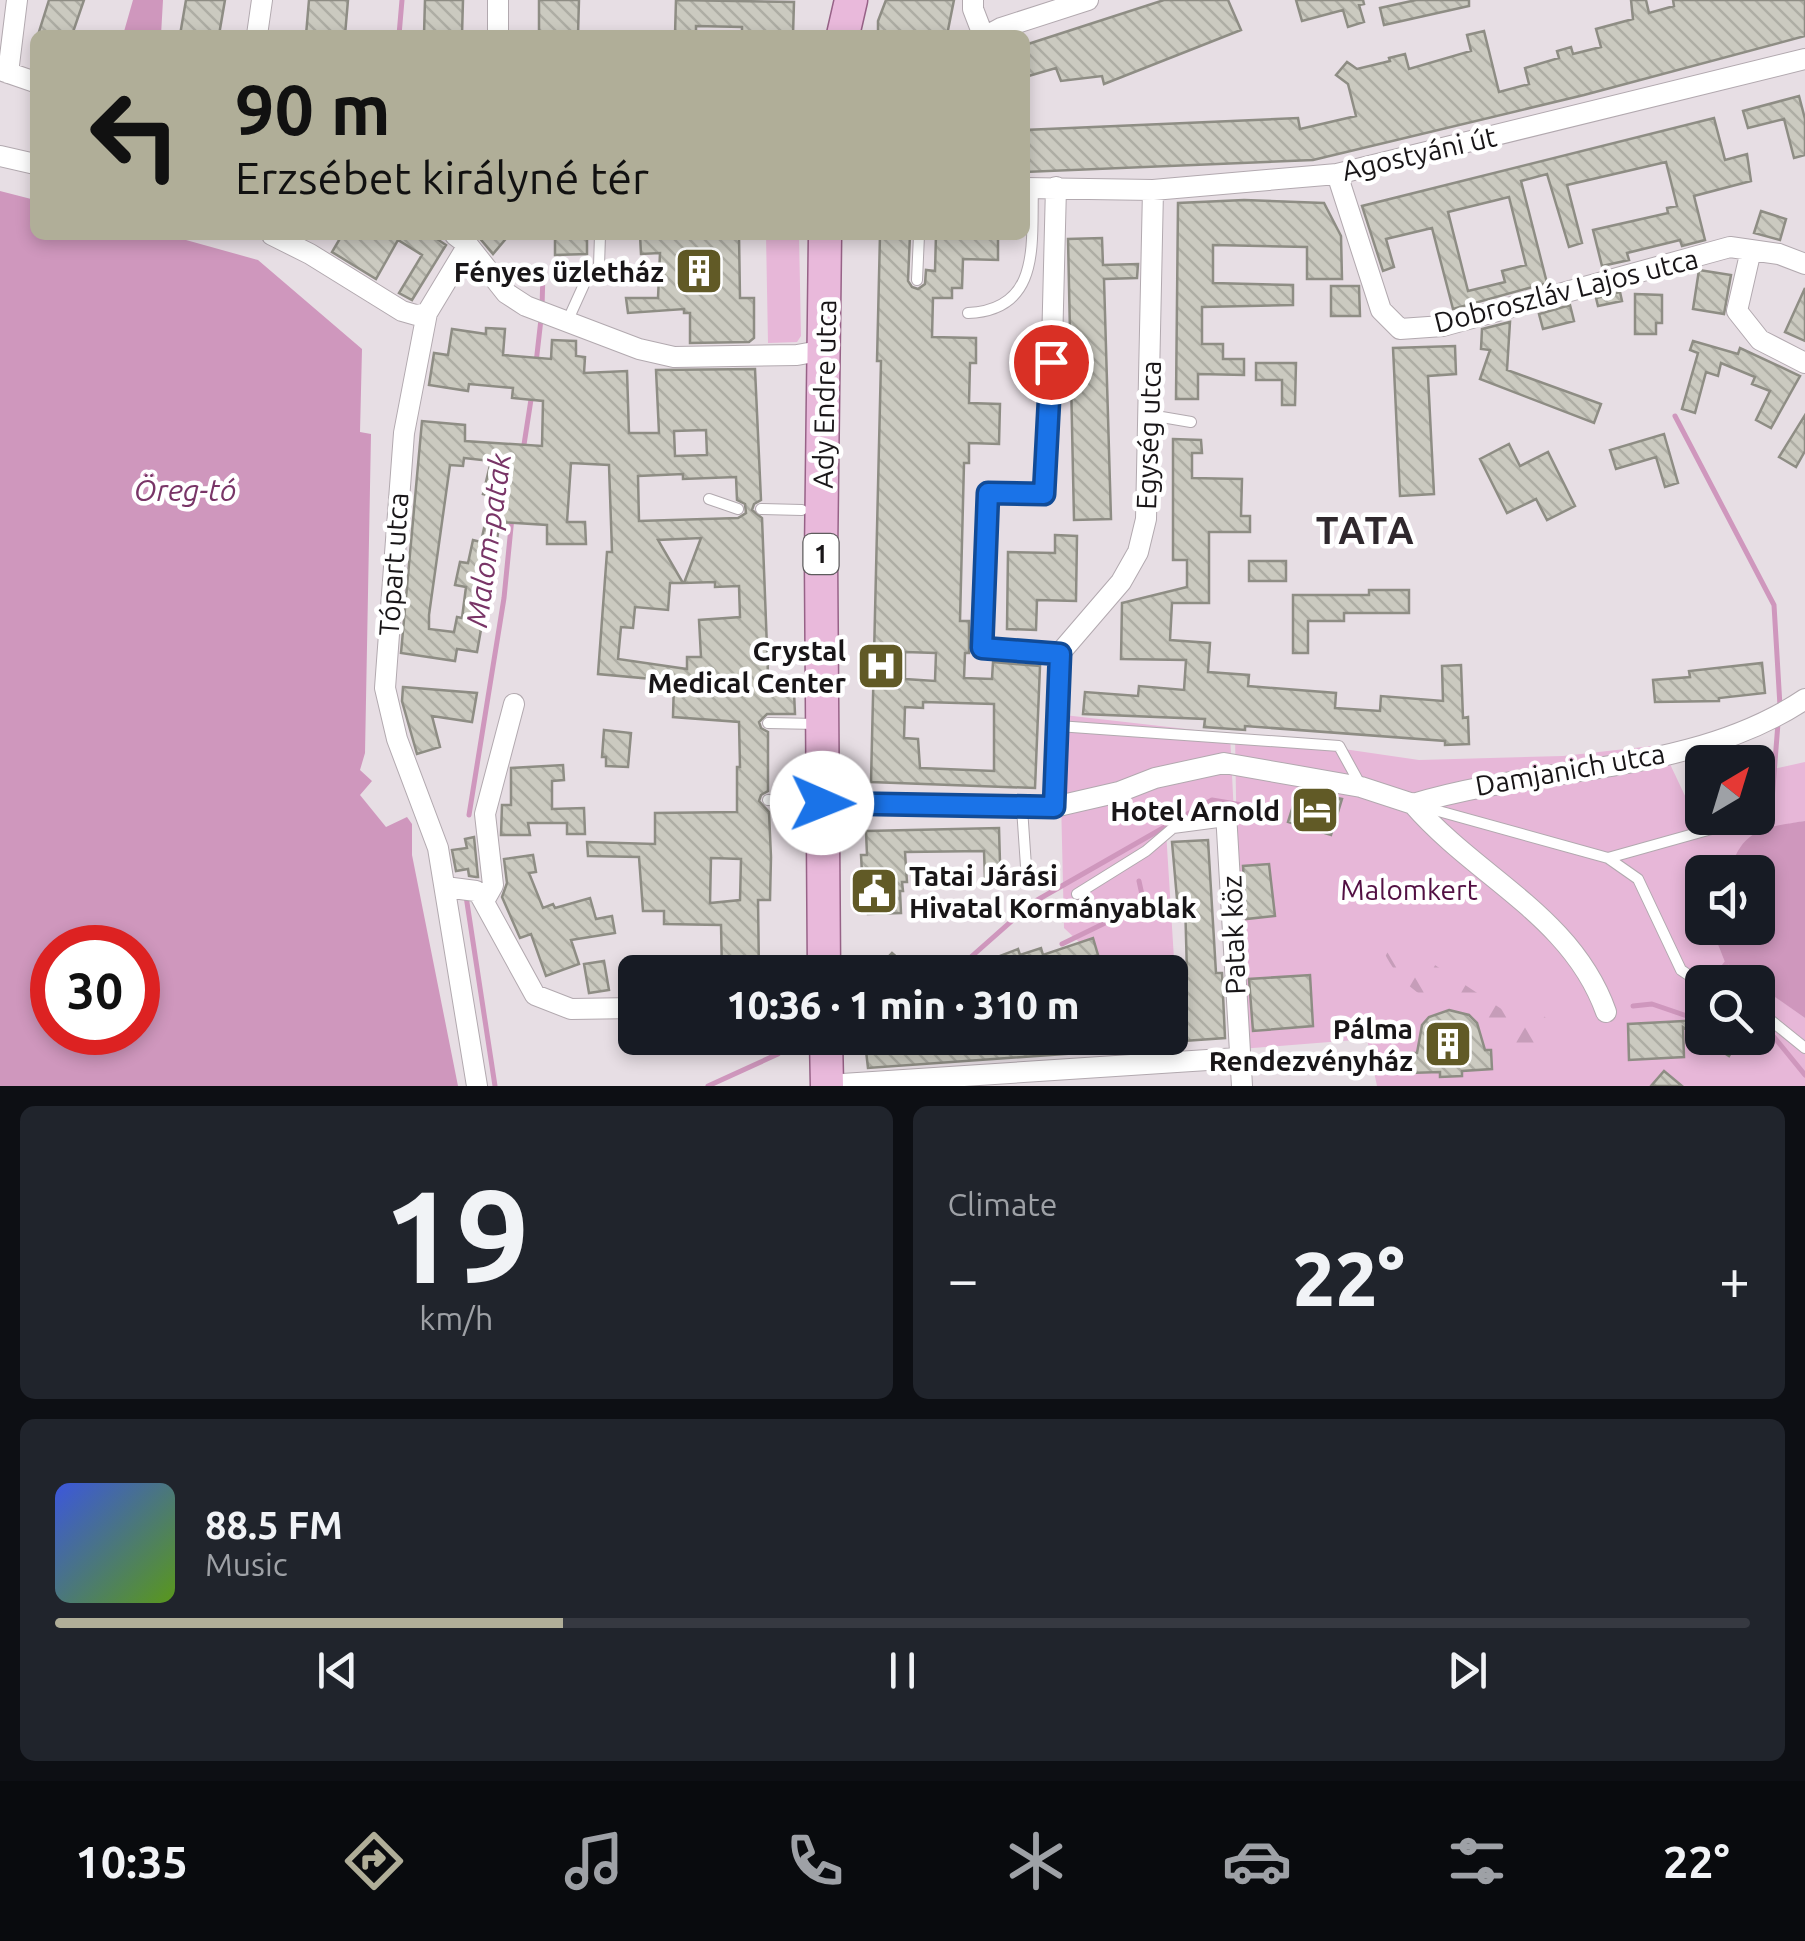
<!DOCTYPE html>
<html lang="en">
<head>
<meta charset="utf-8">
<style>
	body { margin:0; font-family:Ubuntu,sans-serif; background:#20242c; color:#f1f3f6; height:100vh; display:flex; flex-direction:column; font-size:38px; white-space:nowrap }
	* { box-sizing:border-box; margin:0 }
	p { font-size:32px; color:#9ea1a6 }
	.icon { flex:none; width:55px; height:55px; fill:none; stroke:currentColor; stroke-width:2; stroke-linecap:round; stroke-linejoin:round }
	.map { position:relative; height:1086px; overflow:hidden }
	.panel { display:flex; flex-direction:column; gap:20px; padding:20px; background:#0d0f14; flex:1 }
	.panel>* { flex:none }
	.hud { position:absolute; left:30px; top:30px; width:1000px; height:210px; border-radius:15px; box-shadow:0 5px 15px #0003; background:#b0ae98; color:#111; overflow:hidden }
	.needle { width:65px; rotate:38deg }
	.fabs { position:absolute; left:1685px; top:745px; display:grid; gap:20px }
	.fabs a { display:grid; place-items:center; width:90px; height:90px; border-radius:15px; background:#171b24; box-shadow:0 5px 15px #0003; font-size:50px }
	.speed { position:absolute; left:30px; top:925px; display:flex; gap:20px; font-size:50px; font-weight:700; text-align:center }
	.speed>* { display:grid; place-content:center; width:130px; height:130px; border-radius:50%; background:#171b24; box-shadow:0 5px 15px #0003; line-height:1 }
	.speed .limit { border:15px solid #d22; background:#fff; color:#111 }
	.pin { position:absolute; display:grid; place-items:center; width:85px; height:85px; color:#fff; margin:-42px; border:5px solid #fff; border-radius:50%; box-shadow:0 2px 10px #0007 }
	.me { position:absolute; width:110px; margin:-55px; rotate:91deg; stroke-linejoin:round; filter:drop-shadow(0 0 8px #0008) }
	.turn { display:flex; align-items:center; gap:35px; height:210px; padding:0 40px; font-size:45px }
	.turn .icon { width:130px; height:130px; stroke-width:2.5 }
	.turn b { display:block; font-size:70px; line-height:85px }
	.big { font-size:75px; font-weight:800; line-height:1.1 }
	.panel .card { flex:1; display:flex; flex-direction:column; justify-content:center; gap:15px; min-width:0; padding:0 35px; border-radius:15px; background:#20242c }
	.panel .dial { align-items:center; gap:0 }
	.dial b { font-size:130px; line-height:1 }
	.song { display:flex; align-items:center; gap:30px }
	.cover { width:120px; height:120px; border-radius:15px; background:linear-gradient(135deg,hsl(230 70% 55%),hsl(90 70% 35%)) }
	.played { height:10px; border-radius:5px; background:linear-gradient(90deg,#b0ae98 30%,#363941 30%) }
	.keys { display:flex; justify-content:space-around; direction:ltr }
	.heat { display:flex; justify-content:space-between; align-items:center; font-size:55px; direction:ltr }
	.panel .tiles { flex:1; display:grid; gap:20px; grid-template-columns:1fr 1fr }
	.card:last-child { grid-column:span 2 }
	.trip { position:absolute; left:618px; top:955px; width:570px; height:100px; border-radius:15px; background:#171b24; box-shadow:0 5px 15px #0003; font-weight:800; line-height:100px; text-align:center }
	.tabs { display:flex; height:160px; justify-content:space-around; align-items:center; background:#090b0e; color:#9ea1a6 }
	.tabs .icon { width:70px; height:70px }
	.tabs .current { color:#b0ae98 }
	.tabs b { font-size:45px; color:#f1f3f6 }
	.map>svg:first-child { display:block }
</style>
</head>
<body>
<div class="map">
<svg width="1805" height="1086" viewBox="0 0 1805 1086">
	<defs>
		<pattern id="forest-firs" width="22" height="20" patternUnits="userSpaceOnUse" patternTransform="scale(2.5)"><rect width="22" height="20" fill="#e7b7d8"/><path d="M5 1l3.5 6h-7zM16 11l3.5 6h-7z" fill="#c69db9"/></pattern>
		<pattern id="building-back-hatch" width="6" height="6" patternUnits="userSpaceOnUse" patternTransform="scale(2.5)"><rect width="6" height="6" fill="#cbcac0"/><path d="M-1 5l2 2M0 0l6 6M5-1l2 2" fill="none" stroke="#aeada4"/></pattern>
	</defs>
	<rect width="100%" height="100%" fill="#e7dee4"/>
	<path fill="#e7b7d8" d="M766 235H799L801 336 797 342 768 343Z
		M1064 715 1230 734 1234 815H1165L1176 991H1170V972H1111L1064 928 1061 799Z
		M1235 733 1419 760 1563 756 1661 745 1695 817 1702 818H1758L1764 771 1805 762V821C1769 827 1740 834 1730 872H1702V928H1718C1715 958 1732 967 1755 982H1702V1038H1758V984L1805 1018V1086H1377L1367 1039 1240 1049Z"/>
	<path fill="url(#forest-firs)" d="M1388 934 1506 1012 1522 1014 1538 1011 1547 1019C1543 1053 1522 1051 1496 1042 1487 1025 1478 1009 1458 1003 1451 1001 1442 1004 1435 1001 1409 993 1386 964 1379 939Z"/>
	<path fill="#cf97bd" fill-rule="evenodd" d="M133 0H163L161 35H123Z
		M0 191 35 200V235H168L258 260 362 349 360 432 371 434 365 753 360 770 372 781 360 795 386 827 407 817 412 824V855L458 1086H0ZM52 948H138V1032H52Z
		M1805 821V1018L1725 962 1717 942 1718 928H1758V872H1730C1741 829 1765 827 1805 821Z"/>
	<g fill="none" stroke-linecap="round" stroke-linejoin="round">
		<path stroke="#cf97bd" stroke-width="5" d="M399 35 402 0
			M542 308 543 271
			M536 363 541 319
			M1675 416 1774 605 1780 706
			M523 451 532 393
			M469 815 504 598 512 517
			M1770 826 1778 723
			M466 896 495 1086
			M1062 944 1144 904 1139 881
			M954 972 1032 903 1212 800 1277 811
			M1712 982 1729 960
			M1633 1006 1652 1004 1696 1019 1702 1009
			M1758 1036 1774 1037 1805 1075
			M708 1086 778 1054"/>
	</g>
	<path fill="url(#building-back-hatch)" stroke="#8e8d84" stroke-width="2.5" fill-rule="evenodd" d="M49 0H84L72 35H38Z
		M186 0H225L219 35H180Z
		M309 0H348L345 35H306Z
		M425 0H463L462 35H424Z
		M539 0H579L578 35H539Z
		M676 0 794 2 793 35H742V27L696 26V35H675Z
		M886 0H954L947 35H878V21Z
		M1164 0H1228L1241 30 1104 84 1102 76 1061 81 1056 68 1025 77V45Z
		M1296 0H1363L1364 4 1359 5 1364 22 1348 27 1343 10 1302 21Z
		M1416 0H1469V6L1384 25 1380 8Z
		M1631 0H1646L1649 13 1674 6 1673 0H1805V36L1584 95 1313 160 1025 172V130L1298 118 1300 129 1356 116 1348 84 1336 75 1347 62 1357 69 1390 61 1389 58 1405 54 1409 69 1471 51 1467 35 1484 31 1499 92 1529 84 1525 68 1559 58 1557 51 1571 47 1573 54 1601 47 1596 29 1633 19Z
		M1799 96 1805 119V155L1794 158 1784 119 1748 128 1743 111Z
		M1714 118 1725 160 1747 154 1751 181 1694 196 1705 240 1682 246 1680 240 1627 253 1629 260 1602 266 1593 230 1668 213 1667 208 1677 206 1666 162 1567 185 1582 243 1569 247 1547 174 1521 181 1547 283 1453 309 1432 228 1386 239 1394 267 1383 271 1362 206ZM1509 197 1526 265 1502 271 1505 282 1468 291 1448 212Z
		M1244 200 1324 203 1341 236 1342 279H1307V247L1213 245V283L1293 285V305L1202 307V344H1223V359H1244V375L1198 374V399H1176L1178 203Z
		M1761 211 1786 219 1780 240 1754 233Z
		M342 235H431L446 245 412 300 399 293 422 255 398 240 376 279 332 252Z
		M477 235H509L493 254Z
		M555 235H587V254L555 255Z
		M640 235H739L740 298H754V338L749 342 690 343V313H684V309L628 313 626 298H658L660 253 641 254Z
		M880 235H910L908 281 912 287 918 289 925 284 926 270 935 271 936 235H998V260L963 259 962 288H952V298H933L932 337 976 338V363H970L969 403 1000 404 999 444 969 443V463H964L960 621H969V653H965L964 678 992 679 993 662 1040 666 1035 788 871 782 881 361H877ZM905 652 936 653 935 681 905 679ZM923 702 994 704V771L920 768 918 739 904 738 905 707 923 708Z
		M1102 238 1103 265 1138 264 1137 278 1104 279 1111 519 1074 520 1068 239Z
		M1699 270 1731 275 1724 314 1693 309Z
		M1331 286H1359L1360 316H1331Z
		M1805 288V341L1785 332Z
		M1620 292 1622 301 1598 306 1596 298Z
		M1635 294 1662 295V323H1656V334H1635Z
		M1570 305 1574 321 1543 329 1539 314Z
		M1510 322 1507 370 1601 404 1594 423 1480 379 1490 350 1481 349 1482 329Z
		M486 328 505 329 503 355 551 359 552 340 576 341V356L585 357 584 373 627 371 629 433H659L656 370 755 369 761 500 754 504 752 510 762 518 768 674 761 678 759 684 767 692H794L795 714H767L759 722 761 728 768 732V791L761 795 759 801 769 812 771 857 770 900H758L759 972H722L721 925 664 924V911H643L639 857 588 856 587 842 655 844V813L737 812V767H740L739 722 673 717 674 681 598 674 607 552H612L609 465 571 463 567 522H585L586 544H547V525L500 522 477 652 457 649 455 661 401 653 422 421 465 425V441L542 446 543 401 512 398 513 388 469 384 468 391 429 385 434 353 448 355 452 329 486 334ZM706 430 707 455 675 456 674 431ZM464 458 491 461 483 494 491 496 481 542 473 540 468 563 460 562 455 585 466 587 462 618 457 617 454 632 429 629V615L450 465 463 466ZM683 474V479L736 477 737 500 745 504 746 513 738 518 639 521 638 476ZM701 538 684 583 715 582V587L739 586 740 617 699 620 701 657H687V669L618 659 621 627 633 628 635 607 668 610 670 583H683L658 540ZM711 858 741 859 740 900 710 903Z
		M1693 341 1738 354 1740 348 1800 376 1771 428 1756 420 1770 391 1752 384 1755 377 1721 363 1718 376 1706 372 1695 413 1682 409 1698 353 1690 350Z
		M1455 346 1456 374 1428 376 1434 494 1400 496 1393 348Z
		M1256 363H1296L1295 405H1282V380H1256Z
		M1805 415V451L1796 467 1779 457Z
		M1664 434 1678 483 1665 487 1656 457 1616 469 1610 450Z
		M1173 439 1201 440 1202 453H1192V478L1242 479 1241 516H1250V532H1209V603H1172L1170 640 1210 643 1208 672 1249 675 1248 686 1336 693 1335 708 1380 711 1381 696 1443 701 1442 666 1461 665 1463 718 1468 717 1469 744 1445 745V741L1245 726V730L1204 727 1205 719 1083 714 1085 692 1138 696 1139 686 1184 690 1186 660 1121 659 1122 603 1187 587V560H1173Z
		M1509 444 1520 466 1548 452 1575 506 1547 520 1536 499 1507 513 1480 459Z
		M1055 535 1077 536 1076 601 1037 600 1036 630 1007 629 1008 552 1055 553Z
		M1249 561H1286V581H1249Z
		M1369 590H1409V613H1344V621H1308V653H1293V595H1369Z
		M1762 663 1765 693 1719 698V701L1655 702 1653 680 1690 677 1689 671Z
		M403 687 477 693 472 722 432 716 440 747 417 754 402 701Z
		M604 730 631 733 628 767 606 766V757H602Z
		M563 765 564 780 552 781V809L584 808 585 834H567V823H528L530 835H501L502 805H511V768Z
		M1298 790 1342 799 1331 835 1288 822Z
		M999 828 1000 863H1004L1005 879H985L984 851 905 852 907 882H902L903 891H900L901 913 868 914 867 892H863L861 855H867L866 831Z
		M474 837 478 877H476L469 876 468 869 456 871 452 850 467 848 465 839Z
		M1208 840 1216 973H1222L1225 1038 1170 1042V991H1176L1175 975 1187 974 1185 899H1177L1172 842Z
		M533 855 536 872 529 873 543 908 553 904 555 908 590 898 596 919 612 916 615 933 571 940 579 964 546 976 531 934 520 938 502 897 507 883 504 859Z
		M1269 864 1275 916 1246 919 1243 866Z
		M1093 938 1098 955 1070 964 1039 972H975L1002 961 1000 956 1018 949 1020 955 1041 948 1043 955Z
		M892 953 914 972H874Z
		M604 961 609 990 589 993 584 964Z
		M1310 975 1313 1026 1253 1031 1249 979Z
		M1449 1010 1469 1015 1477 1023 1485 1050H1491L1492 1069 1462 1071V1076L1440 1077V1072L1409 1073 1408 1053H1417L1422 1025 1429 1017Z
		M1702 1020V1038H1740L1729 1056 1683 1027 1684 1057 1629 1060 1628 1024Z
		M1027 1038H1147L1148 1048 868 1068 866 1051Z
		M1664 1071 1682 1086H1651Z"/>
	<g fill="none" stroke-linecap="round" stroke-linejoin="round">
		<g stroke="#b2a9af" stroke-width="12">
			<path id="lane" d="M917 280 919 235
				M968 313C1042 310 1031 242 1033 188
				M567 322 586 280 599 266 600 235
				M1150 415 1191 422
				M709 499 738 509
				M761 509 802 510
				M768 683H816
				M768 723 817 724
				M1058 726 1339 746 1361 786
				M768 800 817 802
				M1424 807 1608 858 1638 879 1681 970 1702 984
				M1022 808 1027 881
				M1608 858 1733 823
				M1077 894 1146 851 1173 828 1226 821
				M1758 1010 1805 1048"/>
		</g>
		<g stroke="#b2a9af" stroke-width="22">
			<path id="street" d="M498 0V35
				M973 0V9L983 35
				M257 35 262 0
				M988 35 1001 28 1088 0
				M0 70 35 82
				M8 73 17 0
				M0 156 35 164
				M1337 174 1381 310 1400 329 1443 326 1730 247 1779 254 1805 264
				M1056 187 1051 386 1044 494 988 493 982 648 1060 653
				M1025 188 1153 190 1337 174 1805 59
				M272 235 310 254 402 311 416 315 427 313
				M455 235 468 245 506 293 526 306 639 349 674 357 797 355 825 350
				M468 245 427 313 404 433 385 688 397 739 438 848 477 1086
				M1751 250 1737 311 1760 340 1805 363
				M823 803 1054 807 1119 792 1155 778 1224 763 1361 787 1413 804
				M1413 804C1540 765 1692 775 1805 699
				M1413 804C1477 878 1572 916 1606 1012
				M1054 807 1060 653 1121 582 1138 552 1146 519 1153 190
				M1226 813 1242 1086
				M445 887 476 891 480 895 535 995 571 1009 635 1008
				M484 901 493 885 485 814 514 704
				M827 1085 1238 1058"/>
		</g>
		<g stroke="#976287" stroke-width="35">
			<path id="primary" d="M843 35 851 0
				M824 972 821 556 825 235
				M826 1038 827 1086"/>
		</g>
		<use href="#lane" stroke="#fff" stroke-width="10"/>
		<use href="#street" stroke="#fff" stroke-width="20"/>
		<use href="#primary" stroke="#e9b9db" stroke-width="32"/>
	</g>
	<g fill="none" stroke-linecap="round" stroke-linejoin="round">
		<g stroke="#114b97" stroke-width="25">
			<path id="route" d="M822 803 1054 807 1060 654 982 648 988 493 1044 494 1051 362"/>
		</g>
		<use href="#route" stroke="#1a73e8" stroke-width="18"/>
	</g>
	<defs>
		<g id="building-square" transform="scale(2.5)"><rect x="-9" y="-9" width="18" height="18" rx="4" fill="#615a26" stroke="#fff"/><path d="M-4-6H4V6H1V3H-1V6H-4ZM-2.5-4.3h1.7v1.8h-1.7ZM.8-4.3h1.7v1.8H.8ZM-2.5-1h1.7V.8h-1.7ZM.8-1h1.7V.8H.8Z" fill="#fff"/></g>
		<g id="hospital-square" transform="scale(2.5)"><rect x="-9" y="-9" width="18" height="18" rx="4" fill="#615a26" stroke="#fff"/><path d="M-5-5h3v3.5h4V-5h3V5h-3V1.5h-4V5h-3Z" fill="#fff"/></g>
		<g id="hotel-square" transform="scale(2.5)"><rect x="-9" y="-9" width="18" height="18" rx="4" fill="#615a26" stroke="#fff"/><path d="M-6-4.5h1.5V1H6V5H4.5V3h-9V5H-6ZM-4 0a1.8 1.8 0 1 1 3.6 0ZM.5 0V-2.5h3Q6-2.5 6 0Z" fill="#fff"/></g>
		<g id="civic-square" transform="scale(2.5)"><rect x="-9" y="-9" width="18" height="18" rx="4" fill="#615a26" stroke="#fff"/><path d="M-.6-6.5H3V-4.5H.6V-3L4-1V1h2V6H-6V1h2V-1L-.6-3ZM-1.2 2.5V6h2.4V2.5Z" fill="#fff"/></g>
	</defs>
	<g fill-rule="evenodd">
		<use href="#building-square" x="699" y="271"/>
		<use href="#hospital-square" x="881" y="666"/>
		<use href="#hotel-square" x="1315" y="810"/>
		<use href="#civic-square" x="874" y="891"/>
		<use href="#building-square" x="1448" y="1044"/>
	</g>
	<g text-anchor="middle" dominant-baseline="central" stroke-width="9" stroke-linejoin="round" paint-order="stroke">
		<rect fill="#fff" stroke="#5e5c5d" stroke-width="2.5" x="803.5" y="534" width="35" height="40" rx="8"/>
		<g font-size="25" font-weight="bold" fill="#191618">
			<text x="821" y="554">1</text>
		</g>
		<g font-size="28" fill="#191618" stroke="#fff">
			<text transform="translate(1419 153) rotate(-13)">Agostyáni út</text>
			<text transform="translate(1566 290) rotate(-14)">Dobroszláv Lajos utca</text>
			<text transform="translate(824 394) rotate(-89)">Ady Endre utca</text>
			<text transform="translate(1148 435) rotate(-88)">Egység utca</text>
			<text transform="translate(393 564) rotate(-86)">Tópart utca</text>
			<text transform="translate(1570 769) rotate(-10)">Damjanich utca</text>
			<text transform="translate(1233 935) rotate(-92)">Patak köz</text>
		</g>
		<g font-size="28" font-weight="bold" fill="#191618" stroke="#fff" text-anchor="end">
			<text x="664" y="271">Fényes üzletház</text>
			<text x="846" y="650">Crystal<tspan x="846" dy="32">Medical Center</tspan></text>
			<text x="1280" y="810">Hotel Arnold</text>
			<text x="909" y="875" text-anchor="start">Tatai Járási<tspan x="909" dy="32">Hivatal Kormányablak</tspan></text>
			<text x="1413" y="1028">Pálma<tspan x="1413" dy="32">Rendezvényház</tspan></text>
		</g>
		<g font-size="28" fill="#521043" stroke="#fff">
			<text x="1409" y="889">Malomkert</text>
		</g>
		<g font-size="30" font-style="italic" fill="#793567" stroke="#fff">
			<text x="185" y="490">Öreg-tó</text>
			<text transform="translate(488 540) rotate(-82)">Malom-patak</text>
		</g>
		<g font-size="38" font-weight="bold" letter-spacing="2.5" fill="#2f282d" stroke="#fff">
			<text x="1366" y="530">TATA</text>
		</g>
	</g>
</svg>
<div class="fabs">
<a><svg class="needle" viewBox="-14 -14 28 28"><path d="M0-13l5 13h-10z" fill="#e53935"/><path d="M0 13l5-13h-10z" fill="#9ea1a6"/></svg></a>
<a><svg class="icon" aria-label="sound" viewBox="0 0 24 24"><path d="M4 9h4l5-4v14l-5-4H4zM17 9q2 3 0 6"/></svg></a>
<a><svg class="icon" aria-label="search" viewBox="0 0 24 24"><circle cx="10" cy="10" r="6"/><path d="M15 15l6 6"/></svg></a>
</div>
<div class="speed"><div class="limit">30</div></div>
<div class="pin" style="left:1051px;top:362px;background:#d93025"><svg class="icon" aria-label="arrive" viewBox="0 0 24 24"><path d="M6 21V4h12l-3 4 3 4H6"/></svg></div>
<svg class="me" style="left:822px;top:803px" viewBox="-20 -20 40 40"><circle r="19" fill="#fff"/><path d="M0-13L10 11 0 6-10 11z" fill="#1a73e8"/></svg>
<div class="trip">10:36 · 1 min · 310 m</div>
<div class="hud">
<div class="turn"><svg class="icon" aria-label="left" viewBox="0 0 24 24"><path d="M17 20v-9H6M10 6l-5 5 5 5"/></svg><div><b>90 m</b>Erzsébet királyné tér</div></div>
</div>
</div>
<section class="panel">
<div class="tiles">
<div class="card dial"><b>19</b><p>km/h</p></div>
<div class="card"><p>Climate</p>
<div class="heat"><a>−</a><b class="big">22°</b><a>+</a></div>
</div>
<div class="card">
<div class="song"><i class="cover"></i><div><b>88.5 FM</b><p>Music</p></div></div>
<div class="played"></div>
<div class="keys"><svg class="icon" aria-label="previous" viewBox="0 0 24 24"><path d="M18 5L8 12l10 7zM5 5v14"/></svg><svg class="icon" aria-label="pause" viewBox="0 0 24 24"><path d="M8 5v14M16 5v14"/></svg><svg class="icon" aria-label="next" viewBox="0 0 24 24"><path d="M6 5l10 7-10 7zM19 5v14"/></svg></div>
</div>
</div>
</section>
<nav class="tabs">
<b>10:35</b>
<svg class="icon current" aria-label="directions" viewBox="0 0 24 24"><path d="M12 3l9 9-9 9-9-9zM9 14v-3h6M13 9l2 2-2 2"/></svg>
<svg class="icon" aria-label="music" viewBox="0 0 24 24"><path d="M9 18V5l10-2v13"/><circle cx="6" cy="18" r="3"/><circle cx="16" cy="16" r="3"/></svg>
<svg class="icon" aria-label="phone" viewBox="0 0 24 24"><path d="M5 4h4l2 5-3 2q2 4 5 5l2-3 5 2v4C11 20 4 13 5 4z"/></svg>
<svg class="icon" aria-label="climate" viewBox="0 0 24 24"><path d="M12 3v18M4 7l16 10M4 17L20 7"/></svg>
<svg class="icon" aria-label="car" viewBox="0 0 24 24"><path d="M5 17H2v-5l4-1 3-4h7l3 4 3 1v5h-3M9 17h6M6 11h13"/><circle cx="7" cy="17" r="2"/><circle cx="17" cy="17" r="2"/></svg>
<svg class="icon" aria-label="filters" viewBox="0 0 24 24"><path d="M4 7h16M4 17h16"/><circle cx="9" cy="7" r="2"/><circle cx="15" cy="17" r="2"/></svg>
<b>22°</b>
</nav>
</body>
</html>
